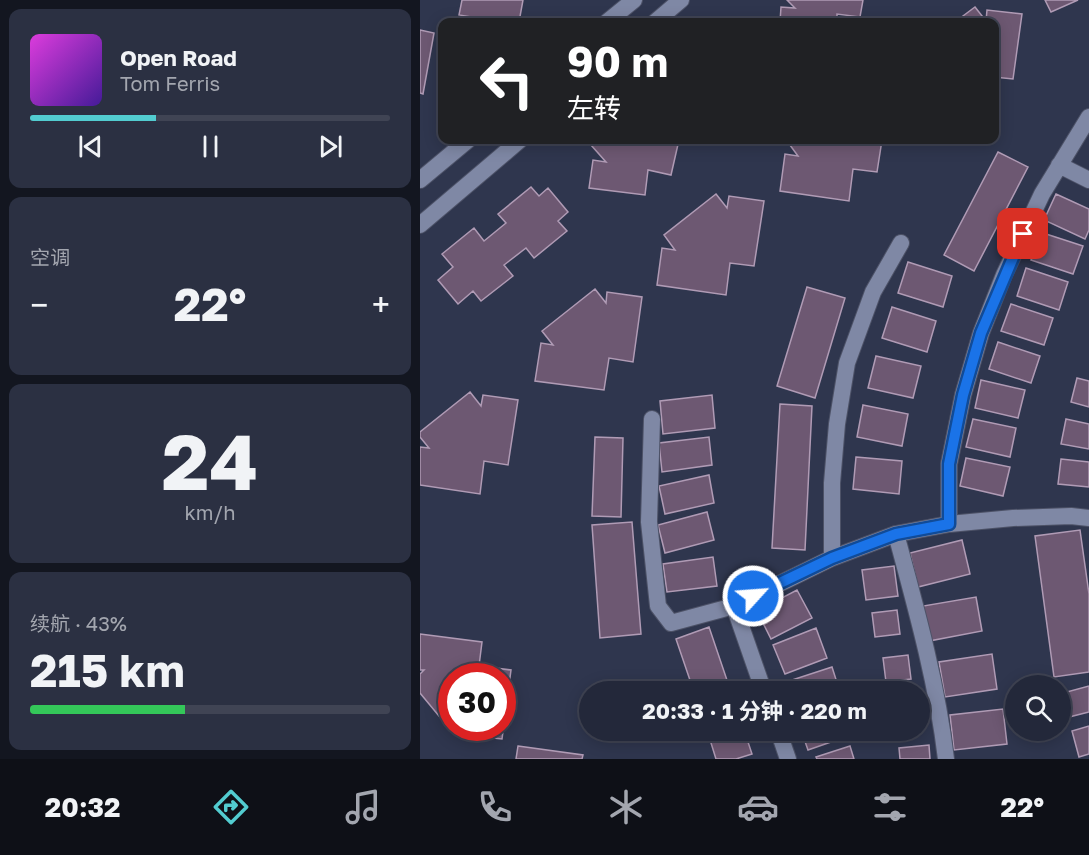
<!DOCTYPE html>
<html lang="zh">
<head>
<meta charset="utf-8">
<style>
	body { margin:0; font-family:"Golos Text","Noto Sans SC",sans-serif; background:#2b3042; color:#f1f3f6; height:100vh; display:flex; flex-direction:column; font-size:22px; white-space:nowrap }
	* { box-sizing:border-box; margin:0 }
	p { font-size:20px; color:#a3a6af }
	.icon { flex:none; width:33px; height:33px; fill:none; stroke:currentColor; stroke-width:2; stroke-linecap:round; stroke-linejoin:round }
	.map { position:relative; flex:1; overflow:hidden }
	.sheet { display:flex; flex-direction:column; gap:9px; padding:9px; background:#131620; width:420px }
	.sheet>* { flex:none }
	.top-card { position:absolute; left:18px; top:18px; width:561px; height:126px; border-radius:12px; box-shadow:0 3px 15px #0003,0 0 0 2px #404454; background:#202124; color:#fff; overflow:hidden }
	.fabs { position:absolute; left:585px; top:675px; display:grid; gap:12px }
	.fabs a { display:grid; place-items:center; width:66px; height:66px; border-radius:50%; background:#23283a; box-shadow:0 3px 15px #0003,0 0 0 2px #404454; font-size:30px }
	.speed { position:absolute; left:18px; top:663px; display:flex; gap:12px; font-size:30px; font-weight:700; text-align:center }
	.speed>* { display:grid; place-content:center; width:78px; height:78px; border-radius:50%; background:#23283a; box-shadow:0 3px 15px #0003,0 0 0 2px #404454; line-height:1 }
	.speed .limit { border:9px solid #d22; background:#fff; color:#111 }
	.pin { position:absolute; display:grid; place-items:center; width:51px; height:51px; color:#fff; margin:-26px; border-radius:12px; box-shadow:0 3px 9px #0006 }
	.me { position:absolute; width:66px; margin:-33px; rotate:64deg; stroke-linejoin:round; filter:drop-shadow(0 0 4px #0008) }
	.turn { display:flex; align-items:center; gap:21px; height:126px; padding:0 30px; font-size:27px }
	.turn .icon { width:78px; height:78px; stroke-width:2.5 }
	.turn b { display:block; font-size:42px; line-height:51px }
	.big { font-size:45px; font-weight:700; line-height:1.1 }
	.sheet .widget { flex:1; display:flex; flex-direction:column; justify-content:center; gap:9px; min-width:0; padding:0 21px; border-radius:12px; background:#2b3042 }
	.sheet .dial { align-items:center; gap:0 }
	.dial b { font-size:78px; line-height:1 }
	.song { display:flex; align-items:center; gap:18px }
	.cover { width:72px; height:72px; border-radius:9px; background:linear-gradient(135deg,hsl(300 70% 55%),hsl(260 70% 35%)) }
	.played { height:6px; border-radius:3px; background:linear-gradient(90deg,#52ccd0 35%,#404454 35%) }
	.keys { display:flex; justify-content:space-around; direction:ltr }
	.heat { display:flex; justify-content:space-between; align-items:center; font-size:33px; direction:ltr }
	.charge { height:9px; border-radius:4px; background:linear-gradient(90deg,#34c759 43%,#404454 0) }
	.trip { position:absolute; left:159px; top:681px; width:351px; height:60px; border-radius:30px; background:#23283a; box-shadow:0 3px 15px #0003,0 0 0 2px #404454; font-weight:700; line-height:60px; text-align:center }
	.tab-bar { display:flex; height:96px; justify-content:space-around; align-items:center; background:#0e1017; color:#a3a6af }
	.tab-bar .icon { width:42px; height:42px }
	.tab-bar .selected { color:#52ccd0 }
	.tab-bar b { font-size:27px; color:#f1f3f6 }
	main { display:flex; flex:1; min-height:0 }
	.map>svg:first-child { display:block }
</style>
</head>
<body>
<main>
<section class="sheet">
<div class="widget">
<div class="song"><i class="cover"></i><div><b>Open Road</b><p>Tom Ferris</p></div></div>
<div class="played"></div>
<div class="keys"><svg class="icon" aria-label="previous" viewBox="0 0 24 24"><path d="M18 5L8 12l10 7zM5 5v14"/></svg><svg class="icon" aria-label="pause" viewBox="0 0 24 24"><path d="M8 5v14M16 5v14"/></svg><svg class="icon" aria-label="next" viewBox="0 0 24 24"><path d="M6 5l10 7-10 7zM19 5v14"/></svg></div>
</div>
<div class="widget"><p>空调</p>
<div class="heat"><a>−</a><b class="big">22°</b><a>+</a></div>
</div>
<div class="widget dial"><b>24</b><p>km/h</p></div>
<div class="widget"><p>续航 · 43%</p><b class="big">215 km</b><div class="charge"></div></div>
</section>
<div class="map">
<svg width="669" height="759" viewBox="0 0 669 759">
	<rect width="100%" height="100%" fill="#2f364e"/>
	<path fill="#6d5872" stroke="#b09bb5" stroke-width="1.5" d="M42 0H103L99 22H82L39 15Z
		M367 0H443L440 17 417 14V22H360L361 7 375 8Z
		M625 0H658L631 12Z
		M555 7 566 21 567 10 602 14 593 79 574 77V22H535Z
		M0 30 14 33 3 94 0 93Z
		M177 140H259L251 175 228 170 225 195 169 188 173 160 186 162 171 145Z
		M369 140H462L457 172 433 169 429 201 360 191 365 154 378 156 367 141Z
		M578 152 608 167 554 271 524 255Z
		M111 187 119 196 128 188 148 212 138 221 147 231 114 258 106 248 84 265 93 276 61 301 53 291 38 304 18 280 33 267 22 254 54 228 64 241 86 223 78 214Z
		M296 194 307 208 309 196 344 201 334 266 310 263 306 295 237 285 242 248 255 250 244 235Z
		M636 194 669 209V230L665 239 624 220Z
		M620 232 663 246 653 274 611 260Z
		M488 262 532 276 523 307 478 293Z
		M606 268 648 282 639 310 597 296Z
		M387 287 425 298 395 398 357 386Z
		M175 289 186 303 187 292 222 297 213 362 189 358 184 390 115 381 121 343 133 345 122 331Z
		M591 304 633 318 624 345 581 331Z
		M472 307 516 321 507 352 462 338Z
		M578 342 620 356 611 383 569 369Z
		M456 356 501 366 493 398 448 388Z
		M657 378 669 381V407L651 402Z
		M561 380 605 390 598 418 555 408Z
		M50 392 61 406 63 395 98 400 88 465 64 461 60 494 0 485V447L9 448 0 437V432Z
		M292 395 295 428 243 434 240 401Z
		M360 404 392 406 385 550 352 548Z
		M443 405 488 414 482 446 437 437Z
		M553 419 596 428 590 457 546 447Z
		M646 419 669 424V449L641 444Z
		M175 437 203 438 201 517 172 516Z
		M289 437 292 465 242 472 239 443Z
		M436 457 482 461 479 494 433 489Z
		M546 458 590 467 583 496 540 486Z
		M641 459 669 462V487L638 484Z
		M289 475 294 503 245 514 239 486Z
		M287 512 294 540 245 553 238 525Z
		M212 522 221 634 180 638 172 525Z
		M660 530 669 594V672L634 677 615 536Z
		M542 540 550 574 498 587 490 553Z
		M293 557 297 586 247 592 243 564Z
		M474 566 478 596 446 600 442 570Z
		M377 590 392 618 351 639 337 611Z
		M556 597 562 631 509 641 503 606Z
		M477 610 480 634 455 637 452 613Z
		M289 627 311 692H274L256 639Z
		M396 628 407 658 365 674 353 645Z
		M0 634 62 642 59 666 91 670 82 739 45 735 46 728H82V676H32V728H39L33 733 0 693V674L4 670H0Z
		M572 654 577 689 525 697 519 662Z
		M488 655 491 679 466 682 463 658Z
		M412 667 420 692H372L369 681Z
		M669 686V712L649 717 643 693Z
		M583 709 587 744 534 750 530 715Z
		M669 726V754L659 757 652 731Z
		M287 730H324L332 754 316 759H296Z
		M381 730H429L431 735 388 750Z
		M509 745 510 759H480L479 748Z
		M98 746 163 755 162 759H96Z
		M430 746 434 759H397L396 757Z"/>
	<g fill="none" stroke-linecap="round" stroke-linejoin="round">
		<g stroke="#4d5267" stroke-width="18">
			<path id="minor" d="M187 22 214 0
				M235 22 261 0
				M639 165 669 180
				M0 180 48 140
				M0 225 100 140
				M232 419 229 522 238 606 251 623 314 606 412 558 476 534 529 524 593 518 651 516 669 518
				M529 524V464L543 395 561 333 584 275 622 194 669 117
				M476 534C496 608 517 683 526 759
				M412 558V483L417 424 427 363 453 292 481 243
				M314 606 344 692
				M358 730 368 759"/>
		</g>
		<use href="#minor" stroke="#7f88a5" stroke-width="16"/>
	</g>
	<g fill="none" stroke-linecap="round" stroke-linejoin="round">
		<g stroke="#114b97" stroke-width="15">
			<path id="route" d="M333 596 412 558 476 534 529 524V464L543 395 561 333 603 234"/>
		</g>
		<use href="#route" stroke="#1a73e8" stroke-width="10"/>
	</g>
</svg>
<div class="fabs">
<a><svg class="icon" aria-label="search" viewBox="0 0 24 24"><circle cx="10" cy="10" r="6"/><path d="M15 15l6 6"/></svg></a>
</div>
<div class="speed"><div class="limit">30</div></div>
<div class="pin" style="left:603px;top:234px;background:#d93025"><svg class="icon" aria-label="arrive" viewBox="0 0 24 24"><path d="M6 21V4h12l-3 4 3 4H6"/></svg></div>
<svg class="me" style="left:333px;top:596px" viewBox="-20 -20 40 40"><circle r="17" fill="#1a73e8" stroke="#fff" stroke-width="3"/><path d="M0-11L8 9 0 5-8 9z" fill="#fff"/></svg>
<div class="trip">20:33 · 1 分钟 · 220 m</div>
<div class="top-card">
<div class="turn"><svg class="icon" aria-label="left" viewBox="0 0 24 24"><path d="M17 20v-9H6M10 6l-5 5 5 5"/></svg><div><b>90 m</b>左转</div></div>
</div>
</div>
</main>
<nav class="tab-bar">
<b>20:32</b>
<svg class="icon selected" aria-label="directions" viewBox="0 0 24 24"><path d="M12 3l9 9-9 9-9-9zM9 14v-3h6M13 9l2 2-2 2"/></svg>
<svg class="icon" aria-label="music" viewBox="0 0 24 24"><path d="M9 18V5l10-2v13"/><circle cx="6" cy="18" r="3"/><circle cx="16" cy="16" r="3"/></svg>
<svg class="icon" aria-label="phone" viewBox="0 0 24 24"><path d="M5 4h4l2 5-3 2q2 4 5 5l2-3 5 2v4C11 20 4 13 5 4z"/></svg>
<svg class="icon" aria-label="climate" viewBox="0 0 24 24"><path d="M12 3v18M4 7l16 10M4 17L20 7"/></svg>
<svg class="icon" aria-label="car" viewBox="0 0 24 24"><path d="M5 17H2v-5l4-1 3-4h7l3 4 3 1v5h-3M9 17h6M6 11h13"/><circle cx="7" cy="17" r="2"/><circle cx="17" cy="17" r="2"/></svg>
<svg class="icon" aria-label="filters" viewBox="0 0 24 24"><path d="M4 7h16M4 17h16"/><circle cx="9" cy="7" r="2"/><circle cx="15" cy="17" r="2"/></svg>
<b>22°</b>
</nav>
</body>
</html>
